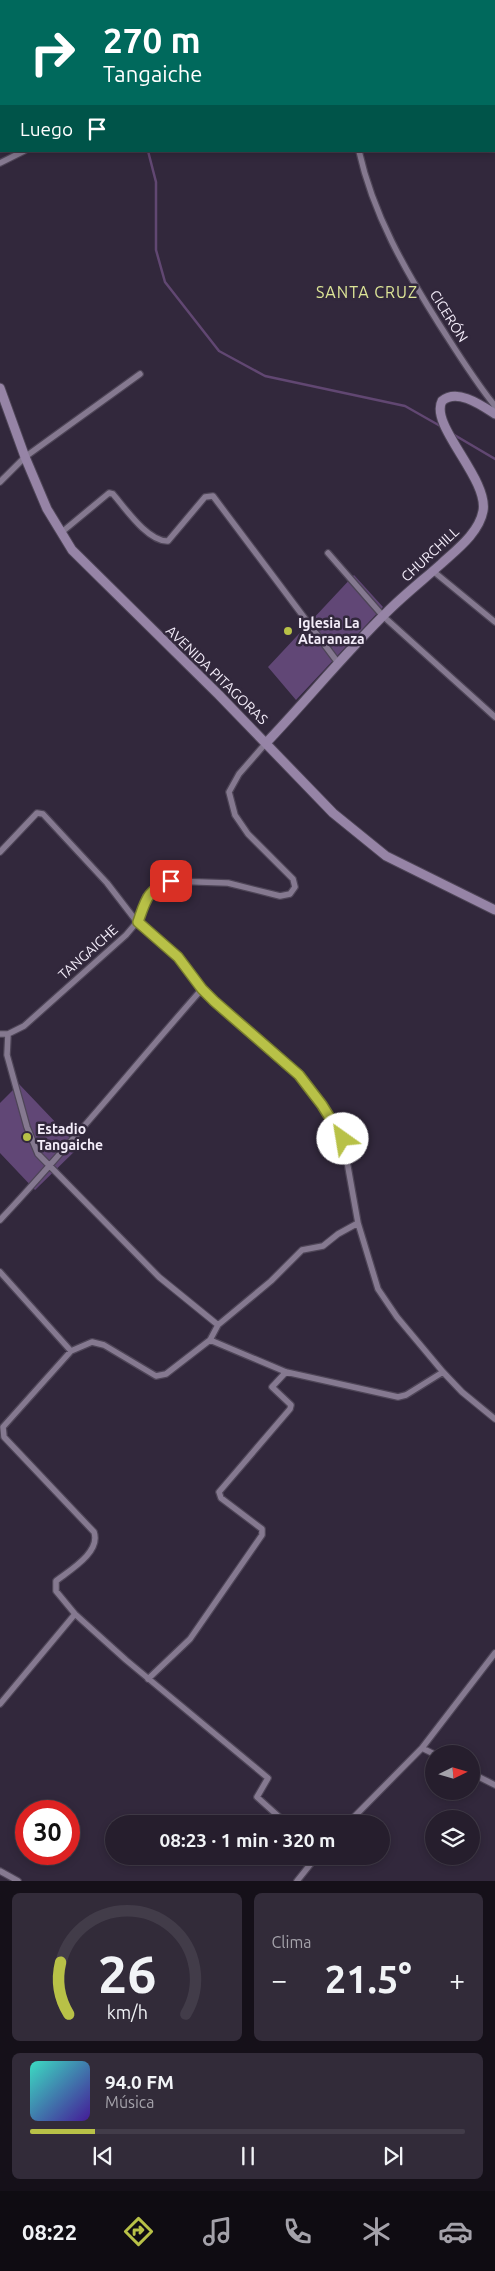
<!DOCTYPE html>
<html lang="es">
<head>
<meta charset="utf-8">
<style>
	body { margin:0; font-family:Ubuntu,sans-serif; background:#322b39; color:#f1f3f6; height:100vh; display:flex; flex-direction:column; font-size:19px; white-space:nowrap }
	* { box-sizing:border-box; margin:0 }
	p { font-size:16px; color:#a4a2aa }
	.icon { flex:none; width:28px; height:28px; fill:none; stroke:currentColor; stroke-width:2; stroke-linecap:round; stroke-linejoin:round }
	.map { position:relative; height:1881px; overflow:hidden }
	.panel { display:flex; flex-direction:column; gap:12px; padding:12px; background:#151019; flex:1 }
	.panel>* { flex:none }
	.hud { position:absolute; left:0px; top:0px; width:495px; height:152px; box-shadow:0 2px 8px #0003,0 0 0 1px #423c49; background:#00695c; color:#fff; overflow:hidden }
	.needle { width:32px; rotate:85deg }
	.fabs { position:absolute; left:425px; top:1745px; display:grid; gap:10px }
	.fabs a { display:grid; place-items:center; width:55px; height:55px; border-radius:50%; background:#261e2d; box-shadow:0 2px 8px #0003,0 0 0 1px #423c49; font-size:25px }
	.speed { position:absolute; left:15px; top:1800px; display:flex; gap:10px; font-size:25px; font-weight:700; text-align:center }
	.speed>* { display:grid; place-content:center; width:65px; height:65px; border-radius:50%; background:#261e2d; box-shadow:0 2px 8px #0003,0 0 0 1px #423c49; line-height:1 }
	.speed .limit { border:8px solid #d22; background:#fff; color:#111 }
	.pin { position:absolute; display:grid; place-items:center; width:42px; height:42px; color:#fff; margin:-21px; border-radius:10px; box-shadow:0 2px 8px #0006 }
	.me { position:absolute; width:55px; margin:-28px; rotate:328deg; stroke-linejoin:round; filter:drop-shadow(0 0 4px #0008) }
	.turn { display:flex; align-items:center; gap:18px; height:105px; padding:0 20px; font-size:22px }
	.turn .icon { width:65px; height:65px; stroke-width:2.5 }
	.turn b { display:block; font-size:35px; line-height:42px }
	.then { display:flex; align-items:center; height:48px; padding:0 20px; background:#0003; gap:10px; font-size:19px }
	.big { font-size:38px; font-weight:600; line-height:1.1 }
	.panel .widget { flex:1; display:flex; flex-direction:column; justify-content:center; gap:8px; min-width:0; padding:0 18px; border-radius:8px; background:#322b39 }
	.panel .dial { align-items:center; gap:0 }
	.dial svg { height:130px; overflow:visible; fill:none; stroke:#423c49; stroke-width:7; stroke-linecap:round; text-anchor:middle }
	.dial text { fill:#f1f3f6; stroke:none }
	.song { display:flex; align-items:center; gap:15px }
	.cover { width:60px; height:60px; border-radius:8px; background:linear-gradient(135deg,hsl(170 70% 55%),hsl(260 70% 35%)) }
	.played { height:5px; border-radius:2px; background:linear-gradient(90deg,#b8c147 15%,#423c49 15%) }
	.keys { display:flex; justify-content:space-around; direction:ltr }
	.heat { display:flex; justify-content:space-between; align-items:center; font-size:28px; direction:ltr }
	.panel .tiles { flex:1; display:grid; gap:12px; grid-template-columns:1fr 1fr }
	.widget:last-child { grid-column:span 2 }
	.trip { position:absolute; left:105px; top:1815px; width:285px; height:50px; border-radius:25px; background:#261e2d; box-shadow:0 2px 8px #0003,0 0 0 1px #423c49; font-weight:600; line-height:50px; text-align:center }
	.dock { display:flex; height:80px; justify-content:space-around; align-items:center; background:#0f0c12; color:#a4a2aa }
	.dock .icon { width:35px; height:35px }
	.dock .on { color:#b8c147 }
	.dock b { font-size:22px; color:#f1f3f6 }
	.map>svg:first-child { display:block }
</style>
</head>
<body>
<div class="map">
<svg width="495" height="1881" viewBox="0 0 495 1881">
	<rect width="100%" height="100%" fill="#32283c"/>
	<path fill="#614776" d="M354 575 383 607 296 700 268 667Z
		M19 1084 79 1147 35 1190 0 1153V1103Z"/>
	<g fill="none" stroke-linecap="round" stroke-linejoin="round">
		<path stroke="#614772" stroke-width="2.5" d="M100 0 101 1
			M148 151 156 182V250L165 282 219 351 265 376 405 406 442 427
			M451 433 495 459"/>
		<g stroke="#4e4557" stroke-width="8">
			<path id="street" d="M76 0V1
				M329 0V1
				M433 0 434 1
				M380 1 382 0
				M494 41 495 40
				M0 67H1
				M494 92 495 94
				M359 151C373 214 405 270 439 324 457 352 474 380 495 406
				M0 163 24 151
				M0 482 25 457 140 374
				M62 532 109 493 113 494C125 508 148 542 168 541L205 497 213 496 339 664
				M328 553 383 616 495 717
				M433 571 495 622
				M0 852 37 813 43 814 107 883 137 922 178 957 202 989 299 1075 323 1105 343 1139 358 1223 378 1289 397 1317 443 1372 462 1392 495 1419
				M0 1034H8L24 1026 126 935 137 922 146 896 157 887 171 881 228 883 280 896 290 894 295 887 293 879 248 834 235 815 229 792 239 774 266 743
				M8 1034 7 1055 27 1127 38 1154 159 1277 218 1325 210 1340
				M0 1220C70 1146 134 1066 202 989
				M0 1272 71 1351
				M218 1325 271 1281 302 1250 323 1246 338 1234 358 1223
				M148 1679 190 1639 262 1535V1529L221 1498 219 1492 290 1409 291 1405 272 1387 286 1372
				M0 1704 75 1614
				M422 1748 434 1754
				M471 1773 495 1785
				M287 1824 257 1797 268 1778 126 1660 75 1614 56 1591V1581C70 1570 101 1552 94 1532L4 1437 3 1427 71 1351 92 1342 104 1345 156 1376 166 1374 210 1340 286 1372 398 1397 406 1395 443 1372
				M347 1824 422 1748 495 1653
				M0 1871 18 1881
				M297 1881 317 1856"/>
		</g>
		<g stroke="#4e4557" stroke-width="11">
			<path id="secondary" d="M0 388 25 457 47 509 72 550 219 695 333 813 386 856 495 910
				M266 743C307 700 345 653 387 612 404 595 423 580 441 564 456 550 479 533 483 511 489 479 429 425 442 401 457 388 481 405 495 414"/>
		</g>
		<use href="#street" stroke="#857990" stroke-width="5.5"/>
		<use href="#secondary" stroke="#9684a6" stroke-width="9"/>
	</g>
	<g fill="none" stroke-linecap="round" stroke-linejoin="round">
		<g stroke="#787d2e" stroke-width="12">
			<path id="route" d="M171 881C147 890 146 899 138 922L178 957 202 989 214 1001 299 1075 322 1105 343 1139"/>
		</g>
		<use href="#route" stroke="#b8c147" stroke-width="9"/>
	</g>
	<g fill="#b8c147" stroke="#32283c" stroke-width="2">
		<circle cx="288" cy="631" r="5"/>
		<circle cx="27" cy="1137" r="5"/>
	</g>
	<g text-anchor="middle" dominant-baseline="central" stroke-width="5" stroke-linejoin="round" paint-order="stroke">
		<g font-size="14" fill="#f4edfa" stroke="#32283c">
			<text transform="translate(449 316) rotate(58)">CICERÓN</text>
			<text transform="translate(430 554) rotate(-43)">CHURCHILL</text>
			<text transform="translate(217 675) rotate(44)">AVENIDA PITAGORAS</text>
			<text transform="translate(88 952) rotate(-42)">TANGAICHE</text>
		</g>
		<g font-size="14" font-weight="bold" fill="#f4edfa" stroke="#32283c" text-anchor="start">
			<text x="298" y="623">Iglesia La<tspan x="298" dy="16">Ataranaza</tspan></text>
			<text x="37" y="1129">Estadio<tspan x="37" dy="16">Tangaiche</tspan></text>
		</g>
		<g font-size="16" letter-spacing="1" fill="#dde597" stroke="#32283c">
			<text x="367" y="292">SANTA CRUZ</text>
		</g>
	</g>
</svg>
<div class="fabs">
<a><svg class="needle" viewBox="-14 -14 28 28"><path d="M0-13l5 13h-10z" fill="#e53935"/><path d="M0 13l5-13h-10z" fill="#a4a2aa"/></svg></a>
<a><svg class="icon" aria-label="layers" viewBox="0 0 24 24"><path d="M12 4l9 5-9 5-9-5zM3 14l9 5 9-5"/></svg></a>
</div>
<div class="speed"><div class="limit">30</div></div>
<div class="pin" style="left:171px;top:881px;background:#d93025"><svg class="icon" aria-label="arrive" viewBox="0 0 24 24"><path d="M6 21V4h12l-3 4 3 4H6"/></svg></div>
<svg class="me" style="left:343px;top:1139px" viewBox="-20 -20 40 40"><circle r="19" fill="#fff"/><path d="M0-13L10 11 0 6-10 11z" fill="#b8c147"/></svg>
<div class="trip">08:23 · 1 min · 320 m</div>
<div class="hud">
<div class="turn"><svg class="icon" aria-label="right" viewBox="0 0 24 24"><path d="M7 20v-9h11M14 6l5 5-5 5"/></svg><div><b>270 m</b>Tangaiche</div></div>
<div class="then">Luego<svg class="icon" aria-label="arrive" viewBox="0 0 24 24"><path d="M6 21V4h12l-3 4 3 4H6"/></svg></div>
</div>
</div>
<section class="panel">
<div class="tiles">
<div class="widget dial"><svg viewBox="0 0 100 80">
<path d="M14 69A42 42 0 1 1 86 69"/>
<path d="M14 69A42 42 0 0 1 9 37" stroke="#b8c147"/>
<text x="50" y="56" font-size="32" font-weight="700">26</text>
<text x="50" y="72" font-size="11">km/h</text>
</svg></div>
<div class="widget"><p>Clima</p>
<div class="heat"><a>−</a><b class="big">21.5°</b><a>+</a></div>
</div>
<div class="widget">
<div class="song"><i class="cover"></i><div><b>94.0 FM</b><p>Música</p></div></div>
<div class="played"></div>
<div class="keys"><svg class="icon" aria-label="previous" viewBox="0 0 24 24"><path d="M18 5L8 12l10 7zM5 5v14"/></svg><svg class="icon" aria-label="pause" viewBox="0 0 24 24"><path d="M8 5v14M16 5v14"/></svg><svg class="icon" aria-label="next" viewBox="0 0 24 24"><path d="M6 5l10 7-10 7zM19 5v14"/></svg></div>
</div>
</div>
</section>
<nav class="dock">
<b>08:22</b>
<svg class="icon on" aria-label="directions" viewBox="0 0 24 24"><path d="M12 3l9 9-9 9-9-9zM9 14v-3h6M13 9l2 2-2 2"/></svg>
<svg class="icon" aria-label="music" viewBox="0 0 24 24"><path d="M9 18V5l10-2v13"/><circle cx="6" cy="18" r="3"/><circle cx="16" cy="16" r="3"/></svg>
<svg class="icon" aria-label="phone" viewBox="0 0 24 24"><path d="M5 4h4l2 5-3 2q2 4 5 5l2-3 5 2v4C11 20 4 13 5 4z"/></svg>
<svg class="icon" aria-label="climate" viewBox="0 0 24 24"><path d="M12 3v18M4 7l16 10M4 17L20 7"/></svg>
<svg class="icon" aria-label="car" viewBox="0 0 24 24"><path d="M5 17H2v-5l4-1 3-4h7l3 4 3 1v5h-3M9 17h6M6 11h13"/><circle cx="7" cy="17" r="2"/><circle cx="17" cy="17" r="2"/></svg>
</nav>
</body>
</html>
